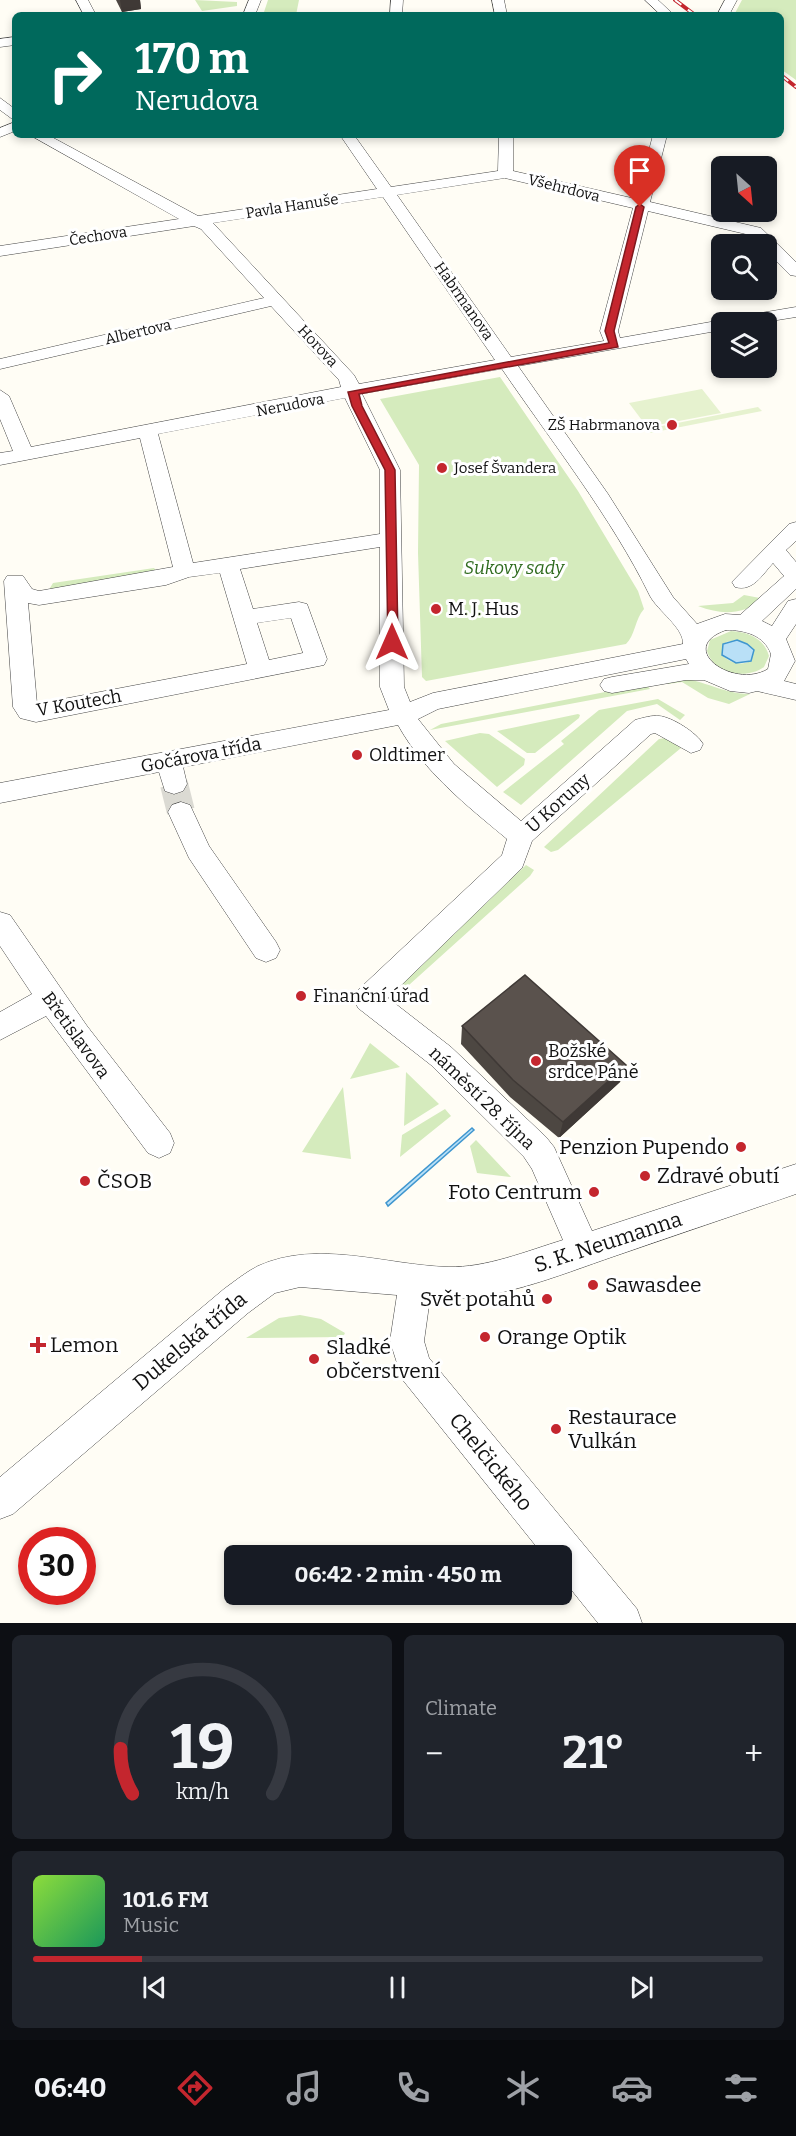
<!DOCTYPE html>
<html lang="en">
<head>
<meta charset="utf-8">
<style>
	body { margin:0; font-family:Bitter,serif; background:#20242c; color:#f1f3f6; height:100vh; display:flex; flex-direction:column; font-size:22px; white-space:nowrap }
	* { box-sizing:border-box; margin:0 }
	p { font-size:20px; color:#9ea1a6 }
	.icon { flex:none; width:33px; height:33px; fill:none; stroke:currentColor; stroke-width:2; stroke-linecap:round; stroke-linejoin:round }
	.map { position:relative; height:1623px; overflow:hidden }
	.details { display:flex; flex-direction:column; gap:12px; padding:12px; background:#0d0f14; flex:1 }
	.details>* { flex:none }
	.guide { position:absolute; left:12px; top:12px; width:772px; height:126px; border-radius:9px; box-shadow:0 3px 9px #0003; background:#00695c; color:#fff; overflow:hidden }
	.needle { width:39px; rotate:153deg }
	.buttons { position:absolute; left:711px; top:156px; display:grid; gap:12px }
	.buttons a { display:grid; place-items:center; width:66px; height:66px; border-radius:9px; background:#171b24; box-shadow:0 3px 9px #0003; font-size:30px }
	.speed { position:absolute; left:18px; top:1527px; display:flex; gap:12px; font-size:30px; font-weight:700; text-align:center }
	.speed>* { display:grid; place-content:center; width:78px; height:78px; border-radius:50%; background:#171b24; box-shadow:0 3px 9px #0003; line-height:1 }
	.speed .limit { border:9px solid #d22; background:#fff; color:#111 }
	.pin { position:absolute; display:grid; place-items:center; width:51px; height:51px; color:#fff; margin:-62px -26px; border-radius:50% 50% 50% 0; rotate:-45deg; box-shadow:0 0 6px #0007 }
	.pin .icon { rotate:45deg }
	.me { position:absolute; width:66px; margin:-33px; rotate:0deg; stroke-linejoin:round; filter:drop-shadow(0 0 4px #0008) }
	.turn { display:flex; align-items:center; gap:21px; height:126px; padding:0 24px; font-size:27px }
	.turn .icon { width:78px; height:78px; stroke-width:2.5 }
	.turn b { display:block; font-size:42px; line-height:51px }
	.big { font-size:45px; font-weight:700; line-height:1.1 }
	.details .tile { flex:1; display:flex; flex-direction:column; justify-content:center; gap:9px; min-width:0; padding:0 21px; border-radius:9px; background:#20242c }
	.details .dial { align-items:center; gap:0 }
	.dial svg { height:156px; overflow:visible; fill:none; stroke:#363941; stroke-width:7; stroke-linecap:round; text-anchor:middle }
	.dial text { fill:#f1f3f6; stroke:none }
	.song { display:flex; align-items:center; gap:18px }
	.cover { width:72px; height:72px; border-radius:9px; background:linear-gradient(135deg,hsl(90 70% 55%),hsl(150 70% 35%)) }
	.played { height:6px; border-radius:3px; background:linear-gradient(90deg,#c4262e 15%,#363941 15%) }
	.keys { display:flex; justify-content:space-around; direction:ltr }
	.heat { display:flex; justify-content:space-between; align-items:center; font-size:33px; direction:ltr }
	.details .tiles { flex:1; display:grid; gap:12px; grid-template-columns:1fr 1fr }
	.tile:last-child { grid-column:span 2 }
	.trip { position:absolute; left:224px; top:1545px; width:348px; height:60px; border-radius:9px; background:#171b24; box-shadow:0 3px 9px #0003; font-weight:700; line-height:60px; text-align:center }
	.dock { display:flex; height:96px; justify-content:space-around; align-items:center; background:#090b0e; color:#9ea1a6 }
	.dock .icon { width:42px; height:42px }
	.dock .current { color:#c4262e }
	.dock b { font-size:27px; color:#f1f3f6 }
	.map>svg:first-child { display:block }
</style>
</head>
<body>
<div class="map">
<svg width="796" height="1623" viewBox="0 0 796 1623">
	<rect width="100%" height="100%" fill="#fffdf5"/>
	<path fill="#d5ebbd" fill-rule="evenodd" d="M195 0 237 2V6L202 11Z
		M268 0H299L296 15H263Z
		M742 0H796V80L782 70V15H734Z
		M500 377 578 491 638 591 644 609C635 619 635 636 626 644L426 681 422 677 418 553 419 465 380 399Z
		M154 568 158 573 53 593 50 588 53 583Z
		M744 595 765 599C742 614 724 616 698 606L733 603Z
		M731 631C748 632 764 638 769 656L764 667C746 680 714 674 707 651L710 640ZM737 640 747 644 754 650 751 661C741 666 730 663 722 655L726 642Z
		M678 678C704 680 724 694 750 694L729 704 708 698 682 682 668 684 663 681Z
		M646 684 650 689 430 730 441 724Z
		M658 699 685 715 680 720 657 704 627 711 521 805 503 792 564 744 561 741 599 710Z
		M578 714 580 715 579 718 535 753H527L497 731Z
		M480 733 489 734 525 759 524 765 497 787 445 741Z
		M666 738 681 748 558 850 551 852 544 847 659 739Z
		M526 865 534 870 530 876 399 994 394 990Z
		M370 1043 400 1067 350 1079Z
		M406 1072 439 1104 404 1126Z
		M343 1087 351 1159 302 1152Z
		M445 1109 451 1116 400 1157 402 1135Z
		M476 1140 511 1177 477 1173 470 1146Z
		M300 1315 321 1319 345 1333 343 1337 246 1338 279 1318Z"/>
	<path fill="#e6f2cf" d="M702 389 721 413 647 427 629 403Z
		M758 407 762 411 650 433 647 429Z"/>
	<path fill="#b9e0f7" stroke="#3f96cf" stroke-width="1.5" d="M737 640 747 644 754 650 751 661 736 663 722 655 723 644Z
		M472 1128 474 1130 388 1206 386 1203Z"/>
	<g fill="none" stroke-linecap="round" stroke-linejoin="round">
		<path stroke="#dbdad3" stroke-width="28" stroke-dasharray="28 14" stroke-linecap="butt" d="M174 784 181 812"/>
		<g stroke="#444" stroke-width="1">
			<path id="minor" d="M76 0H88L96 15H84Z
				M249 0H261L255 15H243Z
				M391 0H403L402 15H390Z
				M492 0H504L507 15H495Z
				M645 0H658L674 15H661Z
				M725 0H737L729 15H717Z
				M15 37V45L0 47V39Z
				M0 98 15 109V121L0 110Z
				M15 122V131L0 137V128Z
				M30 135H48L198 216 377 189 340 135H354L391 187 498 171 499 135H513V171L636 199 653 135H667L650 202 761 228 796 262V276L790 275 766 251V244H760L750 235 648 211 618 331 620 338 722 320 728 322 737 317 796 307V317L765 322H722V330L518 366 608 494 673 597 697 624 725 614 740 615 784 576 773 563C762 575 753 592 735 587L732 582 789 524 796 522V541L786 550 796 562V589L762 621 772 626 788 601 796 599V624L786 639 795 661 784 681 796 684V700L757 691 749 693 730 691 704 680H686L612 693 604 691 600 685 604 679 612 677 689 664 686 659 438 709 418 719 454 764 521 821 635 720C643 718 652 715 659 716 672 717 697 733 703 744L700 750 691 753 655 733 651 734 532 841 522 868 388 998 451 1047 546 1137 554 1147 592 1231 796 1164V1194C736 1215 675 1235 615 1256 559 1275 489 1305 430 1298L424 1341 429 1358 637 1609 642 1623H598L561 1577V1556H544L402 1379 390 1341 397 1295 300 1287 275 1293 248 1313 13 1514 0 1519V1477L224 1289C235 1281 246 1272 258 1266 318 1239 385 1265 448 1267 486 1268 527 1251 563 1240L532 1169 524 1157 431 1065 358 1008 354 999 358 990 502 855 507 839C466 805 424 772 398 725L183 767 187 784 183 791 174 794 165 791 159 772 0 803V783L389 710 380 687V547L240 569 253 609 299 602 307 604 327 659 324 665 36 722 20 718 13 707 4 581 7 576H23L32 589 39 591 173 567 140 438 0 465V453L13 451 0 419V390L9 396 31 447 341 387 339 380 271 306 0 369V359L264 298 201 229 194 226 0 256V246L179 219ZM505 178 633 208 600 331 604 341 511 357 397 195ZM383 197 495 360 359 384 354 375 213 223ZM502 369C551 441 612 518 650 596 658 611 684 628 683 644L433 693 410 702 404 687 400 470 362 394ZM345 398 380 470V534L193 563 158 434ZM220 573 247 664 37 704 28 603 39 605 166 585 189 577ZM291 618 303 653 269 660 257 623ZM726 630C745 630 764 635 771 654L768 669C734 690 674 648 726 630Z
				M181 802 190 805 209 846 276 942 280 950 276 958 266 962 256 958 189 858 168 812 172 805Z
				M0 912 10 915 87 1026 170 1133 174 1143 170 1153 159 1158 148 1153 46 1016 0 1040V1012L32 994 0 946Z"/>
		</g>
		<use href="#minor" fill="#fff" fill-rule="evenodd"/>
		<g stroke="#c4262e" stroke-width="4">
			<path id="rail" d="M675 0 695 15
				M782 76 796 87"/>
		</g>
		<use href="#rail" stroke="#fff" stroke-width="2" stroke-dasharray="8" stroke-linecap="butt"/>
	</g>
	<path fill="#4d4742" d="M116 0H140L141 9 122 12Z
		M462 1026 626 1065 620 1082 559 1138 510 1097 461 1044Z"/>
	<path fill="#3f3936" d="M120 0H140L141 9 122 12Z
		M626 1065 620 1082 559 1138 563 1122Z"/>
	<path fill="#5a524d" stroke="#3f3936" stroke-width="1.5" d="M525 975 626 1065 563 1122 513 1080 462 1026Z"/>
	<path fill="#c4262e" stroke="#7f191e" stroke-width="1.5" d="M640 204 644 207 614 331 618 347 359 394 362 406 395 470 398 642 396 645H388L385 470 352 406 348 392 609 343 605 331 636 207Z"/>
	<g fill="#c4262e" stroke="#fff" stroke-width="2">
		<circle cx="672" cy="425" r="6"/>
		<circle cx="442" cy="468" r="6"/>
		<circle cx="436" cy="609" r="6"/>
		<circle cx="357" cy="755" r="6"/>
		<circle cx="301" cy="996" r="6"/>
		<circle cx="536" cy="1061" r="6"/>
		<circle cx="741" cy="1147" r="6"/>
		<circle cx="645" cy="1176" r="6"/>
		<circle cx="85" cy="1181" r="6"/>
		<circle cx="594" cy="1192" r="6"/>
		<circle cx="593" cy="1285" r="6"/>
		<circle cx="547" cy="1299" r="6"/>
		<circle cx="485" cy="1337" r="6"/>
		<path d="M35 1336h6v6h6v6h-6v6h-6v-6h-6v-6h6z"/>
		<circle cx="314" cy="1359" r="6"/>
		<circle cx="556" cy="1429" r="6"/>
	</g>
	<g text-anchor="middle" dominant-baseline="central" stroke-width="6" stroke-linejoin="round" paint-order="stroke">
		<g font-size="15" fill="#111" stroke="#fff">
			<text transform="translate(564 188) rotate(14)">Všehrdova</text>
			<text transform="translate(292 206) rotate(-9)">Pavla Hanuše</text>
			<text transform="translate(98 236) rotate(-9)">Čechova</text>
			<text transform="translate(464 301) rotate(55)">Habrmanova</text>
			<text transform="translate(138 332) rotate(-13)">Albertova</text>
			<text transform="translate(318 346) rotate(47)">Horova</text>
			<text transform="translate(290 405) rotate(-11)">Nerudova</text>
		</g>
		<g font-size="15" fill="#111" stroke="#fff" text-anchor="end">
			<text x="660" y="425">ZŠ Habrmanova</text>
			<text x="454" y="468" text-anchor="start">Josef Švandera</text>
		</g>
		<g font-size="18" font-style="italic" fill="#2f6b1f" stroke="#fff">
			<text x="514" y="568">Sukovy sady</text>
		</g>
		<g font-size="18" fill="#111" stroke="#fff" text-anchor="start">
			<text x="448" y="609">M. J. Hus</text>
			<text x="369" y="755">Oldtimer</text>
			<text x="313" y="996">Finanční úřad</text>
			<text x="548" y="1051">Božské<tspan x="548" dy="21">srdce Páně</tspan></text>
		</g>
		<g font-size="18" fill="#111" stroke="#fff">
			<text transform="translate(79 703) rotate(-10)">V Koutech</text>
			<text transform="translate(201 755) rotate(-11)">Gočárova třída</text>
			<text transform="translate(558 803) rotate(-42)">U Koruny</text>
			<text transform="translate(76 1035) rotate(54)">Břetislavova</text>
			<text transform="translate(482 1098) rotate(44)">náměstí 28. října</text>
		</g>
		<g font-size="21" fill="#111" stroke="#fff" text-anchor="start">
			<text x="729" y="1147" text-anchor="end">Penzion Pupendo</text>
			<text x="657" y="1176">Zdravé obutí</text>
			<text x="97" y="1181">ČSOB</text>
			<text x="582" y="1192" text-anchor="end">Foto Centrum</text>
			<text x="605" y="1285">Sawasdee</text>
			<text x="535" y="1299" text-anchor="end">Svět potahů</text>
			<text x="497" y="1337">Orange Optik</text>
			<text x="50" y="1345">Lemon</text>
			<text x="326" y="1347">Sladké<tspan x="326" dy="24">občerstvení</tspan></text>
			<text x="568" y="1417">Restaurace<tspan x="568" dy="24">Vulkán</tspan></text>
		</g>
		<g font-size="21" fill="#111" stroke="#fff">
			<text transform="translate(608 1242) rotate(-18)">S. K. Neumanna</text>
			<text transform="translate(190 1341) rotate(-40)">Dukelská třída</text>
			<text transform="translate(491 1462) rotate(51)">Chelčického</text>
		</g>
	</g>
</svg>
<div class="buttons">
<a><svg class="needle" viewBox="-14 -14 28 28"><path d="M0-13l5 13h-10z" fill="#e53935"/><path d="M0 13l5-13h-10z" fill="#9ea1a6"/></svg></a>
<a><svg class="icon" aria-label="search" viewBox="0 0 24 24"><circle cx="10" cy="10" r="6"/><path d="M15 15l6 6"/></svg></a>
<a><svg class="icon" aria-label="layers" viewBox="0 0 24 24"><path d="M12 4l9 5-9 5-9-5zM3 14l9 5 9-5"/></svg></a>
</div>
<div class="speed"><div class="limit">30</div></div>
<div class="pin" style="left:640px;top:207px;background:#d93025"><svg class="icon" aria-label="arrive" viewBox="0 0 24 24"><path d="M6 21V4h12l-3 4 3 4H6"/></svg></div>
<svg class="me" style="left:392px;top:642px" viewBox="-20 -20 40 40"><path d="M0-17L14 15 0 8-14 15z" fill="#c4262e" stroke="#fff" stroke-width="4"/></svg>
<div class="trip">06:42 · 2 min · 450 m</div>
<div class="guide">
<div class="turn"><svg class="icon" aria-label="right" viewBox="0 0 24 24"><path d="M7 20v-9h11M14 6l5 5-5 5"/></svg><div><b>170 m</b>Nerudova</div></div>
</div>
</div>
<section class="details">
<div class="tiles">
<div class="tile dial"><svg viewBox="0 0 100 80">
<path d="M14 69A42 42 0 1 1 86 69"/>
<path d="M14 69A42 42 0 0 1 8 46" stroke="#c4262e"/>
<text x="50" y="56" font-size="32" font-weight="700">19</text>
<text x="50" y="72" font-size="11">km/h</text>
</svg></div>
<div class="tile"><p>Climate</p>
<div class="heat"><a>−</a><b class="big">21°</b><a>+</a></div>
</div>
<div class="tile">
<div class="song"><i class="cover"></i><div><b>101.6 FM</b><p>Music</p></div></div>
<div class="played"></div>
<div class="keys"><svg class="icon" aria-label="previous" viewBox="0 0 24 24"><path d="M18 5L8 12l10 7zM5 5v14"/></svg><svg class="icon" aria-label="pause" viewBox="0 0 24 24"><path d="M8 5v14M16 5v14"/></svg><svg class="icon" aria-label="next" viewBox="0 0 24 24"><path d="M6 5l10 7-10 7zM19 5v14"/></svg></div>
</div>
</div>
</section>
<nav class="dock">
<b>06:40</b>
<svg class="icon current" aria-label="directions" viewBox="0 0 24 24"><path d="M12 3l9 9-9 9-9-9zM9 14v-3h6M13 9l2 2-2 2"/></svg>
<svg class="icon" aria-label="music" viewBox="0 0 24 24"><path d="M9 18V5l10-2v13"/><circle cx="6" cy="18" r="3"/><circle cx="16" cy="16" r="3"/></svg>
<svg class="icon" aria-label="phone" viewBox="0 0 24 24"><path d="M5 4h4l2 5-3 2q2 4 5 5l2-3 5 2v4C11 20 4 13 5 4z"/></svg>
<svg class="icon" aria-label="climate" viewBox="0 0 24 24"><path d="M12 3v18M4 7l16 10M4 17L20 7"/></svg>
<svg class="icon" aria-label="car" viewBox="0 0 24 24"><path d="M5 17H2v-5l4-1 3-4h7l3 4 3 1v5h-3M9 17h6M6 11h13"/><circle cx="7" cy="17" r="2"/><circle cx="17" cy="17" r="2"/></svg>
<svg class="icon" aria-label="filters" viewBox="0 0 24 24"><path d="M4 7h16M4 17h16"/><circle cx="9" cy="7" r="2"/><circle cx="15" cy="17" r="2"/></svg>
</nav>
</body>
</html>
